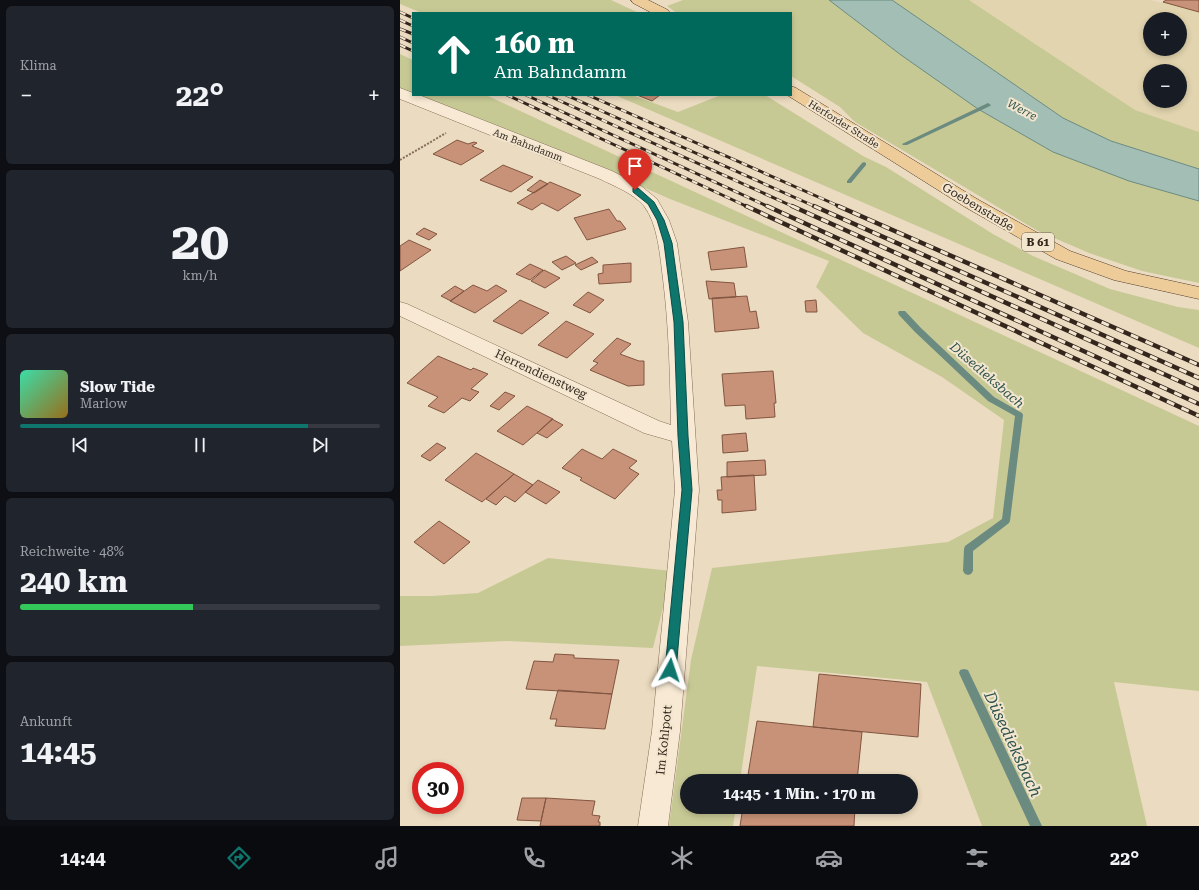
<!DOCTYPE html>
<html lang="de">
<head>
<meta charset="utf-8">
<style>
	body { margin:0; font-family:"Roboto Serif",serif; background:#20242c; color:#f1f3f6; height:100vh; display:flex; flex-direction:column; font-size:15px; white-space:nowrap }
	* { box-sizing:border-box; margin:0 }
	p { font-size:13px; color:#9ea1a6 }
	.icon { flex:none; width:22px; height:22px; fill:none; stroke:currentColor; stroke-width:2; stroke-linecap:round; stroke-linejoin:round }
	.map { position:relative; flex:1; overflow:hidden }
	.drawer { display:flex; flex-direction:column; gap:6px; padding:6px; background:#0d0f14; width:400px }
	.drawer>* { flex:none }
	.hud { position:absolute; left:12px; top:12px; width:380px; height:84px; border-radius:0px; box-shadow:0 2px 6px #0003; background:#00695c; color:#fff; overflow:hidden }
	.tools { position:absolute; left:743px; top:12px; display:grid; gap:8px }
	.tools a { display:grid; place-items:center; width:44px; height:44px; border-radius:50%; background:#171b24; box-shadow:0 2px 6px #0003; font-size:20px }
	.speed { position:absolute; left:12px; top:762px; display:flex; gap:8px; font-size:20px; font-weight:700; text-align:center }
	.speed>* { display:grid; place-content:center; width:52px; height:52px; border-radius:50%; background:#171b24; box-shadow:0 2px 6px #0003; line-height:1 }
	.speed .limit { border:6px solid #d22; background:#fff; color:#111 }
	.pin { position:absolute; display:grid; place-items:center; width:34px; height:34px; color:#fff; margin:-41px -17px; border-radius:50% 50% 50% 0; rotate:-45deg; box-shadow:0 0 4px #0007 }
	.pin .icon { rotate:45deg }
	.me { position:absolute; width:44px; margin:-22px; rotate:5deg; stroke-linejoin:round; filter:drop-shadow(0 0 3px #0008) }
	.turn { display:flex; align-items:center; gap:14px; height:84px; padding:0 16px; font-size:18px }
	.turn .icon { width:52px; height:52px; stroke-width:2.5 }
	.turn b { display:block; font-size:28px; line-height:34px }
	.big { font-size:30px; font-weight:700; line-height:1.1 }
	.drawer .card { flex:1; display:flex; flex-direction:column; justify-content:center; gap:6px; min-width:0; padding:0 14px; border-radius:6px; background:#20242c }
	.drawer .dial { align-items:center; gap:0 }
	.dial b { font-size:52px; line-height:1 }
	.song { display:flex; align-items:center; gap:12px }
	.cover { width:48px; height:48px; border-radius:6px; background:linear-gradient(135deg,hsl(160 70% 55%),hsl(40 70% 35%)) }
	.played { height:4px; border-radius:2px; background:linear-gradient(90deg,#0f766e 80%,#363941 80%) }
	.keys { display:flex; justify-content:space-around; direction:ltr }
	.heat { display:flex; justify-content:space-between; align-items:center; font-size:22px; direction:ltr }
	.charge { height:6px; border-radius:3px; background:linear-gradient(90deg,#34c759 48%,#363941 0) }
	.trip { position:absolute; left:280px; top:774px; width:238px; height:40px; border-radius:20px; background:#171b24; box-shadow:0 2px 6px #0003; font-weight:700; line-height:40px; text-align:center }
	.menu { display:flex; height:64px; justify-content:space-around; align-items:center; background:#090b0e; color:#9ea1a6 }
	.menu .icon { width:28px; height:28px }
	.menu .on { color:#0f766e }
	.menu b { font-size:18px; color:#f1f3f6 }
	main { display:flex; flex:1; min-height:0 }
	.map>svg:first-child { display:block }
</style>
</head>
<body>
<main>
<section class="drawer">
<div class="card"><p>Klima</p>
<div class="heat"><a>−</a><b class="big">22°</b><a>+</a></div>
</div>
<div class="card dial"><b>20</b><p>km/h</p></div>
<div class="card">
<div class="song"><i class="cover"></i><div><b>Slow Tide</b><p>Marlow</p></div></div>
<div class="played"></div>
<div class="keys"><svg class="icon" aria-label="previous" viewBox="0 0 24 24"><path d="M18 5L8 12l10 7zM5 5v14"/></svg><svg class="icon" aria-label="pause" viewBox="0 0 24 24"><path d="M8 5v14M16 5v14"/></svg><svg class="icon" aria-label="next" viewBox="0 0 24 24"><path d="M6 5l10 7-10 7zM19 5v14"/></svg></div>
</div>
<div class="card"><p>Reichweite · 48%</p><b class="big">240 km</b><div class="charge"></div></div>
<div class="card"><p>Ankunft</p><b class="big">14:45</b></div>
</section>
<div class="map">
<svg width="799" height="826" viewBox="0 0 799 826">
	<rect width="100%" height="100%" fill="#ebdbc0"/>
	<path fill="#e1d4ae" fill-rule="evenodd" d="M569 0H751L761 3 764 0H799V132L735 110ZM750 19H780V49H750ZM750 71H780V101H750Z"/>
	<path fill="#c7c995" d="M0 0H211L239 13H22L0 4Z
		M283 0H429L501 55 578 109 653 152 729 181 799 201V283L742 271 689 253 638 231 455 122 440 107 391 76V13H277L267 6Z
		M492 0H569L735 110 799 132V169L711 141 663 118Z
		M0 54 13 60V93L0 88Z
		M18 95H86L799 426V691L714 682 747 826H582L527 682 357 666 340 781H287V807H336L333 826H269L291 660 312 568 548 542 593 518 604 420 542 377 463 333 416 287 429 261 270 199 220 177Z
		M215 95H232L278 112 321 95H365L463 156 486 167 593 234 633 256 710 289 778 307 799 310V348Z
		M148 558 272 571 253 648 106 641 0 646V596H32L78 593Z"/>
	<path fill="#a3beb4" stroke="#6b8b80" d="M429 0H492L663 118 711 141 799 169V201L729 181 653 152 578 109 501 55Z"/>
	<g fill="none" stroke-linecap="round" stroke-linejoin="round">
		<path fill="#6b8b80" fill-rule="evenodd" d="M588 103 591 105 590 106 507 145H503L502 144Z
			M464 162 466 163V165L451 183H447V181L462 163Z
			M499 311H505L521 328 594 397 622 413 623 415 610 521 609 523 573 551V571L571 574 568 575 565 574 563 571 564 549 565 546 602 519 615 416 588 401 515 332 499 315 498 313Z
			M564 669 568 670 642 826H630L559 673 560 670Z"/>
	</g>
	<path fill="#c89278" stroke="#825540" d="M766 0H799V12L763 2Z
		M237 95H260L252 101Z
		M57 140 68 144 74 142 77 143 72 146 84 151 61 165 33 154Z
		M103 165 133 177 111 192 80 180Z
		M140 180 148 184 134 193 127 190Z
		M150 182 181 195 158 211 142 203 132 210 117 203Z
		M209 209 217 221H220L226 229 187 240 174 218Z
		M24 228 37 234 29 240 16 234Z
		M9 240 31 250 0 271V246Z
		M344 247 347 267 311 270 308 252Z
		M166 256 176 263 162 270 152 262Z
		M192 257 198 262 181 270 175 265Z
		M231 263V282L199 284 198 274 203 273V265Z
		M130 264 143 270 130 280 116 274Z
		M144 270 160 278 145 288 131 281Z
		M306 281 334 283 336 297 309 299Z
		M73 285 87 291 96 285 107 291 75 313 50 301Z
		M55 286 64 291 51 301 41 296Z
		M188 292 204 300 190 313 173 305Z
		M347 296 350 312 356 311 359 328 315 332 312 298Z
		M120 300 149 313 122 334 93 321Z
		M416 300 417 312H406L405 301Z
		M166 321 194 334 167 358 138 345Z
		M217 338 231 344 220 354 239 361H244V385L228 386 190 370 198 363 193 361Z
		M38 356 71 370 73 368 88 374 71 389 79 392 70 401 62 398 44 413 28 406 38 397 7 383Z
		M373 371 376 403H374L375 417 346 419 345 405 325 406 322 374Z
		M105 392 115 396 99 410 90 406Z
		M127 406 153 419 123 445 97 431Z
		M152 419 163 425 147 438 137 433Z
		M346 433 348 451 323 453 322 435Z
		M37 443 46 448 30 461 21 456Z
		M182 449 202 459 213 449 237 461 229 468 239 474 215 499 180 480 182 478 162 468Z
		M76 453 114 474 82 502 45 480Z
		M365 460 366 475 327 477V462Z
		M114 474 133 485 115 502 105 496 96 505 86 499Z
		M354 475 356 510 322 513V500H318L317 490H322L321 477Z
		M138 480 160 492 146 504 125 492Z
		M39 521 70 542 44 564 14 542Z
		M155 654 174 655V658L219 660 212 694 126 689 134 661 153 662Z
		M419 674 521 684 518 737 413 727Z
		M158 690 212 694 205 729 155 726 157 719H150Z
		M357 721 462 732 457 781H347Z
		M122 798H146L141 821 117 820Z
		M146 798 195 801 192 815 200 816 198 822H200V826H140Z
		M343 807H455L454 826H340Z"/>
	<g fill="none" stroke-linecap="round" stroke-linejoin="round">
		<g stroke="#846c59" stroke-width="1">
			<path id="minor" d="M0 88 13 93V95H19L212 171 241 186 257 199 269 220 277 243 288 322 299 490 280 731 268 826H238L252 731 275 490 272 441 244 433 0 316V302L7 304 259 421 271 425C270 376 269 327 263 279 260 256 258 224 244 206 233 193 214 186 200 179L0 99Z"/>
		</g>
		<g stroke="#513b2d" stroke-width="1">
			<path id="major" d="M231 0H248L268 10 270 13H252L233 3Z
				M391 86 396 88 577 199 670 251 726 271 799 287V299L714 280 656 259 565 207 387 95H391Z"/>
		</g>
		<path stroke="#846c59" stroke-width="2" stroke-dasharray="2 1.5" stroke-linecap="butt" d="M0 160 46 133"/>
		<use href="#minor" fill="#f7e9d3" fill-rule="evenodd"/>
		<use href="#major" fill="#ec9" fill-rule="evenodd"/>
		<g stroke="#34261d" stroke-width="3">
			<path id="rail-far1" d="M0 12 13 18
				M0 20 13 26
				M0 29 13 34
				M0 37 13 43
				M0 45 13 51
				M107 95 348 207
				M126 95 369 207
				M147 95 394 207
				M166 95 416 207
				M188 95 441 207"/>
		</g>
		<g stroke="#34261d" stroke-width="4.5">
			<path id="rail" d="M346 206 799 416
				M367 206 799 404
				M392 206 799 390
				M414 206 799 378
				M438 206 799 365"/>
		</g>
		<use href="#rail-far1" stroke="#f3e6cf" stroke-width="2" stroke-dasharray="6" stroke-linecap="butt"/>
		<use href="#rail" stroke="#f3e6cf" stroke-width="3" stroke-dasharray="8" stroke-linecap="butt"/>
	</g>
	<path fill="#0f766e" stroke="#0a4d48" d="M233 188H238L254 202 264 220 272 243 283 322 288 436 292 490 276 670 274 673 270 675 267 673 265 670 282 490 278 436 274 322 264 243 257 220 248 204 233 192Z"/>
	<g text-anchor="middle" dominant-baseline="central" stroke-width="4" stroke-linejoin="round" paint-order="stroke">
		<g font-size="10" fill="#34261d" stroke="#f3e6cf">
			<text transform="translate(444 124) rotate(32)">Herforder Straße</text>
			<text transform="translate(128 145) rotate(21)">Am Bahndamm</text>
		</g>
		<g font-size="11" font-style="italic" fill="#2d534d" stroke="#f3e6cf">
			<text transform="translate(622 110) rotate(28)">Werre</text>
		</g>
		<rect fill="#f3e6cf" stroke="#6d6052" stroke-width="1" x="622" y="233" width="32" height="18" rx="3"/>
		<g font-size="11" font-weight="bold" fill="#34261d">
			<text x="638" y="242">B 61</text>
		</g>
		<g font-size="12" fill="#34261d" stroke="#f3e6cf">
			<text transform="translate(578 207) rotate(31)">Goebenstraße</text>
			<text transform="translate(141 374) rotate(25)">Herrendienstweg</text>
			<text transform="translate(264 740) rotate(-84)">Im Kohlpott</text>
		</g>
		<g font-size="13" font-style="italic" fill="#2d534d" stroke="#f3e6cf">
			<text transform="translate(587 375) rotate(41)">Düsedieksbach</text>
		</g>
		<g font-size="16" font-style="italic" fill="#2d534d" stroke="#f3e6cf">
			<text transform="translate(613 744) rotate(65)">Düsedieksbach</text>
		</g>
	</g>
</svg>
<div class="tools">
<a>+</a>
<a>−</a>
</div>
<div class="speed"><div class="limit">30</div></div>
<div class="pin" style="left:235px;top:190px;background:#d93025"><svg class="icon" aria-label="arrive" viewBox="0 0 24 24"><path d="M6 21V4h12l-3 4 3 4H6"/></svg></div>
<svg class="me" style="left:270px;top:670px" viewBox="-20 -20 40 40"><path d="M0-17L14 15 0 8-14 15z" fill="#0f766e" stroke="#fff" stroke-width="4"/></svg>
<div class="trip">14:45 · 1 Min. · 170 m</div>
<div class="hud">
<div class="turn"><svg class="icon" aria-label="ahead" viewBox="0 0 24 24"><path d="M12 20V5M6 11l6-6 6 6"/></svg><div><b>160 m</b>Am Bahndamm</div></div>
</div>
</div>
</main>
<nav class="menu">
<b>14:44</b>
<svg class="icon on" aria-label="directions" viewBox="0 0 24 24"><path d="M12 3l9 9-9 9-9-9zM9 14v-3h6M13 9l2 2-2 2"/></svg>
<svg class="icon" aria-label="music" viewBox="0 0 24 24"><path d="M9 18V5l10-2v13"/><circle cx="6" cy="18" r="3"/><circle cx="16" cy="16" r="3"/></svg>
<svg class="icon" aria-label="phone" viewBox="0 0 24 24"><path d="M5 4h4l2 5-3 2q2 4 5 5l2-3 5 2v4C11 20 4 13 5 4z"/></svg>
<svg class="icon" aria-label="climate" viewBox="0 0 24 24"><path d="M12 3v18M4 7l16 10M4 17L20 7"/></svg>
<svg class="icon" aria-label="car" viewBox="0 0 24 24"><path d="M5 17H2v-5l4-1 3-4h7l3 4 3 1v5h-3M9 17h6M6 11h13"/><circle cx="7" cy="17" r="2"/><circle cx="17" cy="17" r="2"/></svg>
<svg class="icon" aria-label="filters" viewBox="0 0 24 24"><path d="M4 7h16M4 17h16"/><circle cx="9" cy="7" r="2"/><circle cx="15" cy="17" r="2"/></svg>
<b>22°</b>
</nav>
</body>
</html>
